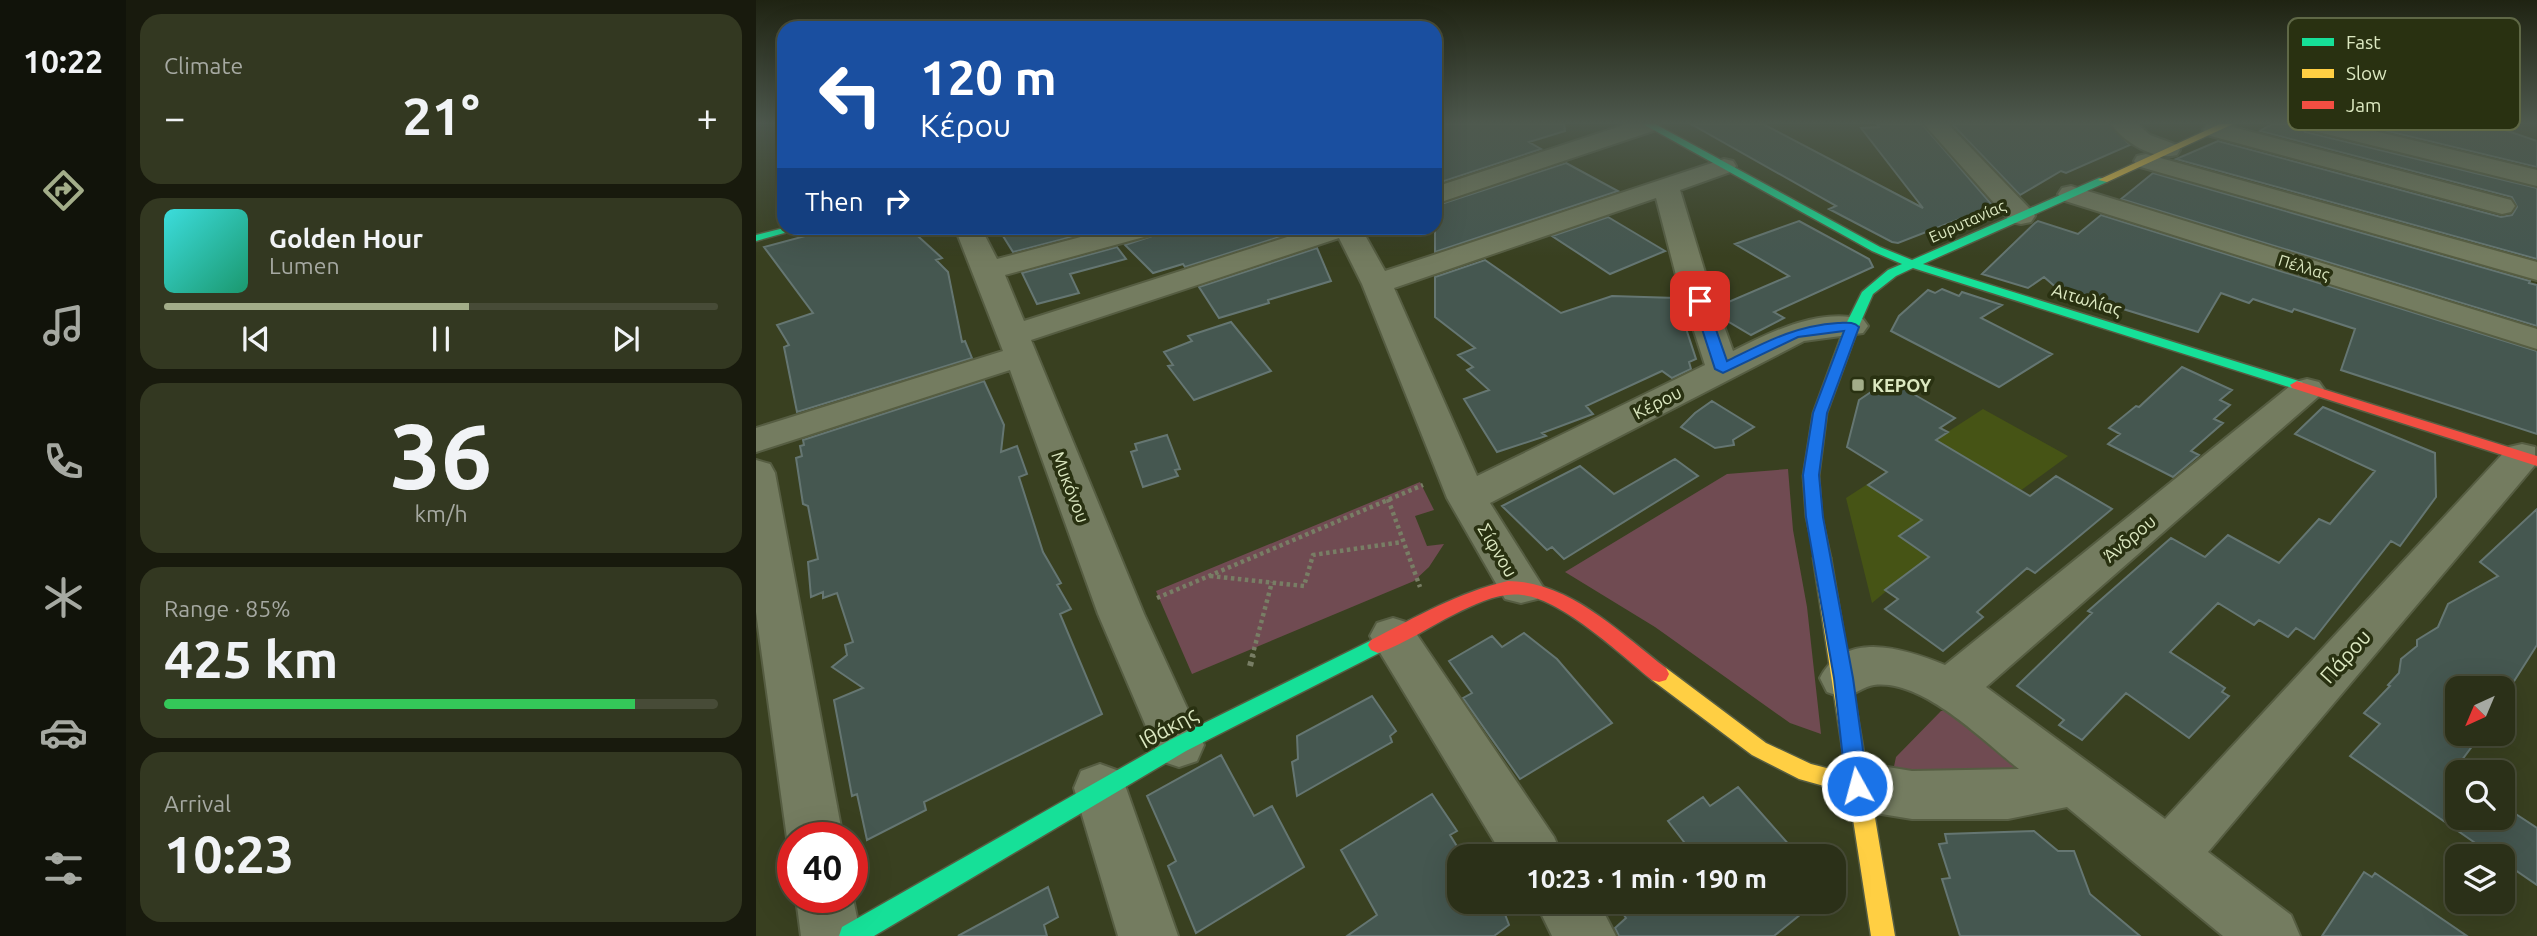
<!DOCTYPE html>
<html lang="en">
<head>
<meta charset="utf-8">
<style>
	body { margin:0; font-family:Ubuntu,sans-serif; background:#333821; color:#f1f3f6; height:100vh; display:flex; flex-direction:column; font-size:26px; white-space:nowrap }
	* { box-sizing:border-box; margin:0 }
	p { font-size:23px; color:#a6a9a2 }
	.icon { flex:none; width:38px; height:38px; fill:none; stroke:currentColor; stroke-width:2; stroke-linecap:round; stroke-linejoin:round }
	.map { position:relative; flex:1; overflow:hidden }
	.drawer { display:flex; flex-direction:column; gap:14px; padding:14px; background:#181a0d; width:630px }
	.drawer>* { flex:none }
	.top-card { position:absolute; left:21px; top:21px; width:665px; height:214px; border-radius:21px; box-shadow:0 7px 28px #0002,0 0 0 2px #474b37; background:#1a4fa0; color:#fff; overflow:hidden }
	.needle { width:46px; rotate:224deg }
	.buttons { position:absolute; left:1689px; top:676px; display:grid; gap:14px }
	.buttons a { display:grid; place-items:center; width:70px; height:70px; border-radius:14px; background:#2b3018; box-shadow:0 7px 28px #0002,0 0 0 2px #474b37; font-size:35px }
	.speed { position:absolute; left:21px; top:822px; display:flex; gap:14px; font-size:35px; font-weight:700; text-align:center }
	.speed>* { display:grid; place-content:center; width:91px; height:91px; border-radius:50%; background:#2b3018; box-shadow:0 7px 28px #0002,0 0 0 2px #474b37; line-height:1 }
	.speed .limit { border:10px solid #d22; background:#fff; color:#111 }
	.pin { position:absolute; display:grid; place-items:center; width:60px; height:60px; color:#fff; margin:-30px; border-radius:14px; box-shadow:0 4px 10px #0006 }
	.me { position:absolute; width:77px; margin:-38px; rotate:353deg; stroke-linejoin:round; filter:drop-shadow(0 0 5px #0008) }
	.turn { display:flex; align-items:center; gap:24px; height:147px; padding:0 28px; font-size:32px }
	.turn .icon { width:91px; height:91px; stroke-width:2.5 }
	.turn b { display:block; font-size:49px; line-height:60px }
	.then { display:flex; align-items:center; height:66px; padding:0 28px; background:#0003; gap:14px; font-size:26px }
	.big { font-size:52px; font-weight:700; line-height:1.1 }
	.drawer .card { flex:1; display:flex; flex-direction:column; justify-content:center; gap:10px; min-width:0; padding:0 24px; border-radius:21px; background:#333821 }
	.drawer .dial { align-items:center; gap:0 }
	.dial b { font-size:91px; line-height:1 }
	.song { display:flex; align-items:center; gap:21px }
	.cover { width:84px; height:84px; border-radius:10px; background:linear-gradient(135deg,hsl(180 70% 55%),hsl(160 70% 35%)) }
	.played { height:7px; border-radius:4px; background:linear-gradient(90deg,#a3ad89 55%,#474b37 55%) }
	.keys { display:flex; justify-content:space-around; direction:ltr }
	.heat { display:flex; justify-content:space-between; align-items:center; font-size:38px; direction:ltr }
	.charge { height:10px; border-radius:5px; background:linear-gradient(90deg,#34c759 85%,#474b37 0) }
	.trip { position:absolute; left:691px; top:844px; width:399px; height:70px; border-radius:21px; background:#2b3018; box-shadow:0 7px 28px #0002,0 0 0 2px #474b37; font-weight:700; line-height:70px; text-align:center }
	main { display:flex; flex:1; min-height:0 }
	.tabs { display:flex; flex-direction:column; width:126px; justify-content:space-around; align-items:center; background:#11130a; color:#a6a9a2 }
	.tabs .icon { width:49px; height:49px }
	.tabs .current { color:#a3ad89 }
	.tabs b { font-size:32px; color:#f1f3f6 }
	.map>svg:first-child { display:block }
</style>
</head>
<body>
<main>
<nav class="tabs">
<b>10:22</b>
<svg class="icon current" aria-label="directions" viewBox="0 0 24 24"><path d="M12 3l9 9-9 9-9-9zM9 14v-3h6M13 9l2 2-2 2"/></svg>
<svg class="icon" aria-label="music" viewBox="0 0 24 24"><path d="M9 18V5l10-2v13"/><circle cx="6" cy="18" r="3"/><circle cx="16" cy="16" r="3"/></svg>
<svg class="icon" aria-label="phone" viewBox="0 0 24 24"><path d="M5 4h4l2 5-3 2q2 4 5 5l2-3 5 2v4C11 20 4 13 5 4z"/></svg>
<svg class="icon" aria-label="climate" viewBox="0 0 24 24"><path d="M12 3v18M4 7l16 10M4 17L20 7"/></svg>
<svg class="icon" aria-label="car" viewBox="0 0 24 24"><path d="M5 17H2v-5l4-1 3-4h7l3 4 3 1v5h-3M9 17h6M6 11h13"/><circle cx="7" cy="17" r="2"/><circle cx="17" cy="17" r="2"/></svg>
<svg class="icon" aria-label="filters" viewBox="0 0 24 24"><path d="M4 7h16M4 17h16"/><circle cx="9" cy="7" r="2"/><circle cx="15" cy="17" r="2"/></svg>
</nav>
<section class="drawer">
<div class="card"><p>Climate</p>
<div class="heat"><a>−</a><b class="big">21°</b><a>+</a></div>
</div>
<div class="card">
<div class="song"><i class="cover"></i><div><b>Golden Hour</b><p>Lumen</p></div></div>
<div class="played"></div>
<div class="keys"><svg class="icon" aria-label="previous" viewBox="0 0 24 24"><path d="M18 5L8 12l10 7zM5 5v14"/></svg><svg class="icon" aria-label="pause" viewBox="0 0 24 24"><path d="M8 5v14M16 5v14"/></svg><svg class="icon" aria-label="next" viewBox="0 0 24 24"><path d="M6 5l10 7-10 7zM19 5v14"/></svg></div>
</div>
<div class="card dial"><b>36</b><p>km/h</p></div>
<div class="card"><p>Range · 85%</p><b class="big">425 km</b><div class="charge"></div></div>
<div class="card"><p>Arrival</p><b class="big">10:23</b></div>
</section>
<div class="map">
<svg width="1781" height="936" viewBox="0 0 1781 936">
	<rect width="100%" height="100%" fill="#394020"/>
	<path fill="#465415" d="M1227 409 1312 456 1157 569 1116 603 1090 498Z"/>
	<path fill="#704b52" d="M1032 469 1037 530 1051 607 1065 734 1034 723 899 627 809 572 971 474Z
		M664 482 678 510 659 516 671 546 688 544 673 567 658 581 436 674 400 591Z
		M1185 711H1193L1272 765 1270 780 1137 771 1140 757Z"/>
	<path fill="#455750" stroke="#657672" stroke-width="2" d="M679 124H808L809 131 773 142 785 149 679 184Z
		M935 124H1007L1167 208 1105 128 1123 127 1121 124H1166L1237 206 1142 243 1136 242 1073 209 1080 206Z
		M1196 124H1353L1374 145 1310 173 1305 171 1264 195Z
		M1516 124H1536L1546 127 1549 132 1781 188V259L1420 159 1462 141 1745 217 1756 215 1761 207 1756 197 1504 131Z
		M1628 124H1754L1749 130 1781 141V167L1627 130Z
		M810 163 862 191 679 252V206Z
		M1397 173 1774 281 1773 283 1781 285V326L1365 199Z
		M1345 215 1781 351V434L1585 370 1599 329 1538 309 1536 312 1497 299 1493 303 1465 293 1442 332 1302 289 1288 277 1272 288 1226 274 1279 223 1282 221 1322 234Z
		M852 217 909 251 854 274 796 236Z
		M1043 221 1113 259 1117 267 1018 312 1028 318 995 335 968 319 963 306 1033 276 979 244Z
		M79 228H153L186 258 180 260 192 272 206 342 209 341 216 358 41 412 28 347 33 345 21 325 57 313 8 247Z
		M242 228H345L346 229 257 252Z
		M420 228H552L429 267 427 264 397 273 369 245Z
		M361 247 370 259 314 274 323 293 281 304 266 273Z
		M561 248 575 281 512 300 513 303 463 318 443 287Z
		M729 260 805 313 856 296 920 298 940 359 933 362 935 369 916 378 906 371 830 406 837 414 786 433 790 436 741 452 708 399 733 390 711 370 717 367 702 355 719 348 679 317V277Z
		M1186 289 1203 296 1206 292 1246 305 1225 318 1296 354 1243 387 1135 331 1143 316 1172 290 1179 293Z
		M475 322 515 371 438 400 412 366 417 365 408 352 436 341 432 336Z
		M1426 367 1476 390 1464 400 1474 405 1458 419 1467 423 1435 451 1443 455 1417 477 1352 444 1364 434 1353 428 1380 406 1383 407Z
		M1133 380 1199 418 1184 428 1192 432 1180 440 1274 496 1300 476 1356 509 1279 573 1271 568 1221 612 1227 617 1187 651 1129 609 1142 599 1129 590 1173 557 1143 536 1166 520 1112 485 1131 472 1091 447 1103 400Z
		M228 381 248 425 245 452 261 446 271 474 263 477 287 552 305 583 301 585 315 609 304 614 346 714 168 802 170 810 111 840 101 794 96 796 78 700 107 688 76 667 91 655 89 645 97 642 81 593 67 598V592L55 597 52 562 62 559 52 506 47 504 40 458 46 456 44 446 48 445 47 440Z
		M956 401 998 427 977 440 978 445 959 448 925 427 939 413Z
		M1567 407 1679 453 1680 497 1644 546 1635 541 1558 639 1540 628 1532 637 1503 620 1498 625 1462 603 1414 652 1469 688 1466 692 1473 696 1433 738 1370 693 1326 740 1303 725 1308 720 1261 686 1336 613 1332 611 1415 538 1449 557 1472 535 1523 563 1563 519 1574 524 1619 471 1539 434Z
		M411 435 424 469 419 470 422 476 387 487 375 452 381 450 379 444Z
		M919 459 942 476 808 559 796 547 791 550 746 506 824 466 858 494Z
		M1781 509V645L1755 686 1759 689 1746 705V688H1701V733H1726L1697 772 1701 775V817H1746V805L1781 828V885L1746 861V856H1738L1594 756 1624 724 1608 713 1634 686 1632 685 1643 673 1645 659 1661 646V640L1682 627 1692 604 1742 576 1724 562Z
		M768 633 801 659 856 723 764 779 707 698 716 693 693 661 736 636 746 647Z
		M616 696 640 731 634 736 636 742 541 796 536 762 542 759 541 736Z
		M465 755 498 816 516 806 548 867 440 933 412 866 420 861 391 796Z
		M982 787 1043 856H909L928 842 912 821 947 797 954 806Z
		M676 794 701 831 694 835 707 856H704V901H744L753 925 738 936H591L621 915 585 850Z
		M1278 831 1302 851H1318L1334 894 1384 936H1204L1186 879 1194 878 1183 844 1191 843 1189 834Z
		M1608 872 1616 877 1619 873 1711 936H1566Z
		M292 887 302 917 288 925 291 936H202Z
		M858 901H1061L1018 936H863L859 928 870 918Z"/>
	<g fill="none" stroke-linecap="round" stroke-linejoin="round">
		<g stroke="#565d42" stroke-width="4">
			<path id="street" d="M871 124 904 125 900 130 679 204V187Z
				M1168 124H1192L1275 210 1279 216 1275 222 1265 224 1255 222Z
				M1355 124H1381L1394 135 1421 145 1424 150 1421 155C1398 161 1368 142 1355 124Z
				M1465 124 1755 200 1759 206 1755 212 1746 214 1451 135 1447 130 1451 125Z
				M1547 124H1589L1781 170V186L1550 129Z
				M1390 154 1781 262V280L1381 166 1378 161 1381 156Z
				M968 159 977 161 980 166 977 171 924 190 951 279 977 351C1017 331 1062 308 1107 319L1112 326 1107 333 1048 341 734 503 787 587 781 599 765 603 749 599 691 498 606 284 583 238 275 340 388 614 448 745 441 761 423 767 405 761 398 745 342 614 254 370 0 452V428L247 351 199 228H225L241 259 359 228H402L399 234 249 275 268 321 559 228H605L629 271ZM900 198 921 279 949 365 721 476 638 288Z
				M1315 186 1781 329V349L1306 200 1302 194 1306 188Z
				M1551 379 1563 382 1568 389 1563 396 1230 687 1409 819 1753 447 1766 444 1779 447V465L1452 852 1535 915 1544 936H1467L1311 807 1252 819H1156L1101 810 1082 803 1075 786 1082 769 1101 762 1156 771 1263 769C1227 741 1167 679 1118 685 1109 686 1097 695 1088 698L1071 692 1064 678C1089 629 1149 649 1189 665L1539 382Z
				M0 460 14 464 19 473 87 838H37V850L31 838 0 612Z
				M637 618 653 623 798 837 806 856H747L614 636 621 623Z
				M344 764 363 771 370 788 422 936H362L318 788 325 771Z
				M96 894 105 936H45L40 898H96Z
				M779 901H842L860 936H796Z"/>
		</g>
		<g stroke="#565d42" stroke-width="3">
			<path id="fast" d="M887 124H899L1124 247 1156 260 1343 178H1351V182L1167 264 1546 382 1548 385 1541 389 1536 388 1157 268 1140 276 1117 294 1103 326 1071 413 1063 476 1066 517 1075 558 1072 562H1060L1050 517 1047 476 1057 413 1089 326 1106 292 1132 270 1146 264 1116 251Z
				M28 228H46L0 241V235Z
				M622 637 629 640 632 645 629 650 430 751 118 936H83L86 927 416 739Z"/>
		</g>
		<g stroke="#565d42" stroke-width="3">
			<path id="slow" d="M1464 124H1477L1351 182 1342 180Z
				M1066 552 1072 554 1075 558 1139 936H1115L1093 793 1043 779 996 755 896 680 893 674 896 668 903 666 910 668 1010 743 1055 764 1090 773 1057 558 1060 554Z"/>
		</g>
		<g stroke="#565d42" stroke-width="3">
			<path id="jam" d="M1541 381 1781 456V466L1536 388 1534 385Z
				M752 581C813 581 864 633 910 668L913 674 910 680 903 682 896 680C864 654 806 599 766 595 743 592 719 604 699 614 674 626 649 644 622 653L615 650 612 645 615 640C660 617 703 592 752 581Z"/>
		</g>
		<path stroke="#787e65" stroke-width="4.5" stroke-dasharray="3.5 3.5" stroke-linecap="butt" d="M632 499 664 587
			M454 576 548 586 557 555 646 542
			M401 598 667 485
			M496 657 516 582"/>
		<path stroke="#787e65" stroke-width="6" stroke-dasharray="4.5 4.5" stroke-linecap="butt" d="M494 666 497 655"/>
		<use href="#street" fill="#747c60" fill-rule="evenodd"/>
		<use href="#fast" fill="#16e098" fill-rule="evenodd"/>
		<use href="#slow" fill="#ffcf43" fill-rule="evenodd"/>
		<use href="#jam" fill="#f24e42" fill-rule="evenodd"/>
	</g>
	<linearGradient id="sky" x2="0" y2="1"><stop stop-color="#1f2312"/><stop offset="0.48" stop-color="#4e594e"/><stop offset="1" stop-color="#4e594e" stop-opacity="0"/></linearGradient>
	<rect width="1781" height="256" fill="url(#sky)"/>
	<path fill="#1a73e8" stroke="#114b97" stroke-width="2" d="M944 297 950 301 971 361C1010 342 1038 326 1082 323 1090 323 1097 321 1103 327L1071 413 1063 475 1067 517 1097 678 1112 786 1109 793 1101 796 1093 793 1090 786 1078 678 1050 517 1047 475 1057 413 1088 331 1042 337 967 373 959 369 937 301Z"/>
	<rect fill="#a3ad89" stroke="#293111" stroke-width="2.5" x="1095" y="378" width="14" height="14" rx="3.5"/>
	<g text-anchor="middle" dominant-baseline="central" stroke-width="7" stroke-linejoin="round" paint-order="stroke">
		<g font-size="16" fill="#dce8c1" stroke="#293111">
			<text transform="translate(1211 221) rotate(-24)">Ευρυτανίας</text>
			<text transform="translate(1548 267) rotate(17)">Πέλλας</text>
		</g>
		<g font-size="18" fill="#dce8c1" stroke="#293111">
			<text transform="translate(1331 299) rotate(17)">Αιτωλίας</text>
			<text transform="translate(901 402) rotate(-27)">Κέρου</text>
			<text transform="translate(315 487) rotate(69)">Μυκόνου</text>
			<text transform="translate(1373 538) rotate(-40)">Άνδρου</text>
			<text transform="translate(742 550) rotate(59)">Σίφνου</text>
		</g>
		<g font-size="18" font-weight="bold" fill="#dce8c1" stroke="#293111" text-anchor="start">
			<text x="1116" y="385">ΚΕΡΟΥ</text>
		</g>
		<g font-size="21" fill="#dce8c1" stroke="#293111">
			<text transform="translate(1589 656) rotate(-48)">Πάρου</text>
			<text transform="translate(412 727) rotate(-29)">Ιθάκης</text>
		</g>
	</g>
	<rect x="1532" y="18" width="232" height="112" rx="10" fill="#293111" stroke="#5f6846" stroke-width="2"/>
	<rect x="1546" y="38" width="32" height="8" fill="#16e098"/>
	<rect x="1546" y="69" width="32" height="9" fill="#ffcf43"/>
	<rect x="1546" y="101" width="32" height="8" fill="#f24e42"/>
	<g font-size="19" fill="#dce8c1">
		<text x="1590" y="49">Fast</text>
		<text x="1590" y="80">Slow</text>
		<text x="1590" y="112">Jam</text>
	</g>
</svg>
<div class="buttons">
<a><svg class="needle" viewBox="-14 -14 28 28"><path d="M0-13l5 13h-10z" fill="#e53935"/><path d="M0 13l5-13h-10z" fill="#a6a9a2"/></svg></a>
<a><svg class="icon" aria-label="search" viewBox="0 0 24 24"><circle cx="10" cy="10" r="6"/><path d="M15 15l6 6"/></svg></a>
<a><svg class="icon" aria-label="layers" viewBox="0 0 24 24"><path d="M12 4l9 5-9 5-9-5zM3 14l9 5 9-5"/></svg></a>
</div>
<div class="speed"><div class="limit">40</div></div>
<div class="pin" style="left:944px;top:301px;background:#d93025"><svg class="icon" aria-label="arrive" viewBox="0 0 24 24"><path d="M6 21V4h12l-3 4 3 4H6"/></svg></div>
<svg class="me" style="left:1101px;top:786px" viewBox="-20 -20 40 40"><circle r="17" fill="#1a73e8" stroke="#fff" stroke-width="3"/><path d="M0-11L8 9 0 5-8 9z" fill="#fff"/></svg>
<div class="trip">10:23 · 1 min · 190 m</div>
<div class="top-card">
<div class="turn"><svg class="icon" aria-label="left" viewBox="0 0 24 24"><path d="M17 20v-9H6M10 6l-5 5 5 5"/></svg><div><b>120 m</b>Κέρου</div></div>
<div class="then">Then<svg class="icon" aria-label="right" viewBox="0 0 24 24"><path d="M7 20v-9h11M14 6l5 5-5 5"/></svg></div>
</div>
</div>
</main>
</body>
</html>
